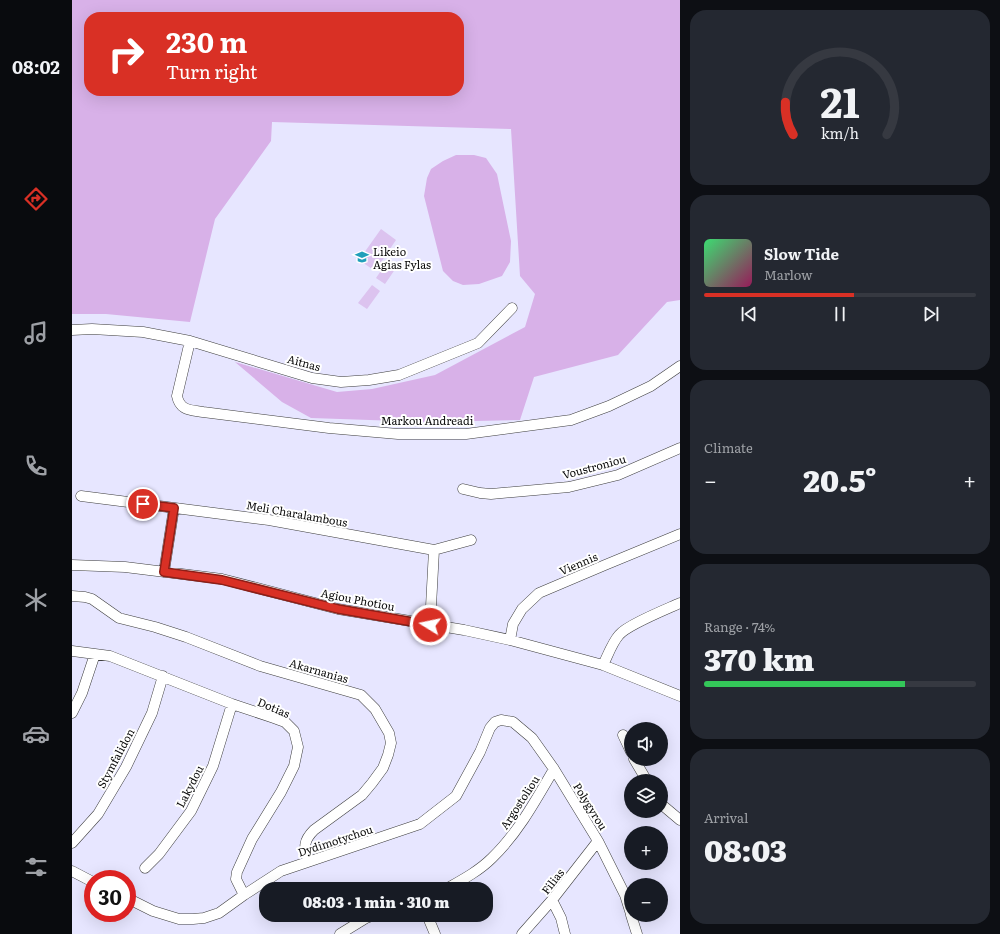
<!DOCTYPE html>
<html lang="en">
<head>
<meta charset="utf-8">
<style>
	body { margin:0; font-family:Literata,serif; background:#242831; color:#f1f3f6; height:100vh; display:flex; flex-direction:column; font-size:15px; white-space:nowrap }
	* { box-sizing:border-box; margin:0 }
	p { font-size:13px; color:#9ea1a6 }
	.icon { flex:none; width:22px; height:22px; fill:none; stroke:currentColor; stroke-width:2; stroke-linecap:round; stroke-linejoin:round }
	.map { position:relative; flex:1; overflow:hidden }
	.drawer { display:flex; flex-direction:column; gap:10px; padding:10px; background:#0d0f14; width:320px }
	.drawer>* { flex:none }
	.banner { position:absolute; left:12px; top:12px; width:380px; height:84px; border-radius:16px; box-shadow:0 4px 16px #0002; background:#d93025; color:#fff; overflow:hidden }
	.tools { position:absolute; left:552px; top:722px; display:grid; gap:8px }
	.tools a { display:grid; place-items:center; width:44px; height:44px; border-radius:50%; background:#171b24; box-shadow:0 4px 16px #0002; font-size:20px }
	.speed { position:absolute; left:12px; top:870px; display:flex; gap:8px; font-size:20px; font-weight:700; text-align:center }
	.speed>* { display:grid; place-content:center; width:52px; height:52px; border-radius:50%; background:#171b24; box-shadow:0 4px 16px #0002; line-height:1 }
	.speed .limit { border:6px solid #d22; background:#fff; color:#111 }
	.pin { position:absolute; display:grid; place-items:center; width:34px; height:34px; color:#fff; margin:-17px; border:2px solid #fff; border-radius:50%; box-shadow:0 1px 4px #0007 }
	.me { position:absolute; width:44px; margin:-22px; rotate:280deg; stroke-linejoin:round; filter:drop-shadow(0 0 3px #0008) }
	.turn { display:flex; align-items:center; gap:14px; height:84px; padding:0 16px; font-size:18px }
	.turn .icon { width:52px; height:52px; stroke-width:2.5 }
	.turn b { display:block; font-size:28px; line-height:34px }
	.big { font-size:30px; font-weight:800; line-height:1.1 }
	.drawer .widget { flex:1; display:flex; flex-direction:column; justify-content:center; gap:6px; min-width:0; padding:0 14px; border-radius:16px; background:#242831 }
	.drawer .dial { align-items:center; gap:0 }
	.dial svg { height:104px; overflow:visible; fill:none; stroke:#363941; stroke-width:7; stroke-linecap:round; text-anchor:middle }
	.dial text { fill:#f1f3f6; stroke:none }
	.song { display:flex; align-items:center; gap:12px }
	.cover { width:48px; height:48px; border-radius:6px; background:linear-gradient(135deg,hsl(140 70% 55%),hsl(330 70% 35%)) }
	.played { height:4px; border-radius:2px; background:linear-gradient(90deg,#d93025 55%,#363941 55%) }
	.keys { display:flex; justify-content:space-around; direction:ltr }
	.heat { display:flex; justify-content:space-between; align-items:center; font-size:22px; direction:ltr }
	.charge { height:6px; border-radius:3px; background:linear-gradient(90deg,#34c759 74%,#363941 0) }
	.trip { position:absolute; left:187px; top:882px; width:234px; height:40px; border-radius:16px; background:#171b24; box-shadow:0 4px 16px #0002; font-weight:800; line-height:40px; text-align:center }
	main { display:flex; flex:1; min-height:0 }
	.dock { display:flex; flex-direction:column; width:72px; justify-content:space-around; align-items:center; background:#090b0e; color:#9ea1a6 }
	.dock .icon { width:28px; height:28px }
	.dock .current { color:#d93025 }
	.dock b { font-size:18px; color:#f1f3f6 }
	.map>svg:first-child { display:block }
</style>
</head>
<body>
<main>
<nav class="dock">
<b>08:02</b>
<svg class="icon current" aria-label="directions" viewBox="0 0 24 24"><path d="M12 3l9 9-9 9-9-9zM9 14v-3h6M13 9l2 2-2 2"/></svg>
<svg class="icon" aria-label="music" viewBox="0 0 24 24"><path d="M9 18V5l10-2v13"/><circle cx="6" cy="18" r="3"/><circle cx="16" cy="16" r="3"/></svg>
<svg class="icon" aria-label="phone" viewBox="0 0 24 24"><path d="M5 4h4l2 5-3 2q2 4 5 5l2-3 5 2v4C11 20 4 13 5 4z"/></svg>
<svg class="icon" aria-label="climate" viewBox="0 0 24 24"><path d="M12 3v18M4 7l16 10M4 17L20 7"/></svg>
<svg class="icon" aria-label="car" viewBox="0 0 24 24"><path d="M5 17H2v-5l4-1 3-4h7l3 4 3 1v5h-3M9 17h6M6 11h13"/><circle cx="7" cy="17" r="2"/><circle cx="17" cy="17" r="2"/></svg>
<svg class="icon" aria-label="filters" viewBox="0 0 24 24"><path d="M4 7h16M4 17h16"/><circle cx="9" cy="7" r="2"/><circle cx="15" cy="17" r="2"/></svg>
</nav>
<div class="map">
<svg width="608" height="934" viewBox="0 0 608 934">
	<rect width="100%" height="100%" fill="#e7e6ff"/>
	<path fill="#d8b1e8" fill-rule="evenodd" d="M0 0H608V300L595 302 546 355 462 377 448 420 356 422 239 418 210 402 163 362 265 392 300 389 363 375 453 327 463 294 448 276 439 129 200 122 199 141 143 219 118 322 34 314H0ZM17 17H387V91H17Z
		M384 155H402L414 158 425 174 439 241 438 262 430 276 407 284 391 285 381 281 371 271 352 196 355 178 359 169 371 161Z"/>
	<path fill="#dcc3ef" d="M309 229 324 240 303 271 287 260Z
		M317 259 326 265 313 284 304 278Z
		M300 285 308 291 295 309 286 303Z"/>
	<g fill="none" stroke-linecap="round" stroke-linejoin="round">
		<g stroke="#3d3d3d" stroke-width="11">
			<path id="street" d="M0 330 20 329 71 332 118 341 240 378 269 382 297 380 327 375 406 343 440 308
				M118 341 105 396C108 411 119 410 131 412L257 428 326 434H394L499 420 537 406 579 386 608 366
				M391 489 408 493 419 494 497 487 546 475 608 448
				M9 496 197 520 362 550 358 625
				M362 550 399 540
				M0 565 53 567 150 579 266 609 392 630 438 640 531 665 608 696
				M92 572 102 508
				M0 596 13 597 20 599 47 618 83 627 114 637 188 666 289 695 303 709 317 733 319 743 316 755 311 768 300 783 290 795 242 830C231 841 232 847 236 861
				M438 640 441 624 450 609 467 593 533 565 608 534
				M0 651 38 656 160 704 202 718 213 722 222 731 226 747 222 766 209 792 180 839 165 872 164 879 172 895
				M531 665C536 655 540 643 547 635 555 625 595 609 608 603
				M0 713 10 693 23 654
				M551 735 559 752
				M562 759 575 781
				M589 804 608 820
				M0 843 26 814 54 767 80 713 91 676
				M73 868 87 854 119 811 141 766 160 704
				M0 871 21 882
				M374 889C390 880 407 871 420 858 446 833 464 800 482 769
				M55 898 81 911 107 919H121L132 918 147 913 172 895 209 871 348 824 384 796 408 752 418 728 423 722 429 720 441 722 460 738 482 769 526 841 553 895 559 914
				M480 900 489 918 493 934
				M355 915 363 934
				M559 915 565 934
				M268 934 294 918 302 915
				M450 934 480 900 526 841"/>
		</g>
		<use href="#street" stroke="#fff" stroke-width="10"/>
	</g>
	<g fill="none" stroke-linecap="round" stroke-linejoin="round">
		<g stroke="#8d1f18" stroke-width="10">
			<path id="route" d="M71 504 102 508 92 572 150 580 266 609 358 625"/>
		</g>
		<use href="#route" stroke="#d93025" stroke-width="7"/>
	</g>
	<defs>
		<g id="school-bare" transform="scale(1.08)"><path d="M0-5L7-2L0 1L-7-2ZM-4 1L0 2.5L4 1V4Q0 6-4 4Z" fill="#219fba" stroke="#fff" stroke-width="2.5" paint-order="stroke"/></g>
	</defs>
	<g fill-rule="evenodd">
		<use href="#school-bare" x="290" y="257"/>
	</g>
	<g text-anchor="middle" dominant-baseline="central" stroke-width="4" stroke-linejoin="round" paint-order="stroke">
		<g font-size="11" fill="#0a0a0a" stroke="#fff" text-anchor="start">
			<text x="301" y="251">Likeio<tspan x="301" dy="13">Agias Fylas</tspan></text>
		</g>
		<g font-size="11" fill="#0a0a0a" stroke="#fff">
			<text transform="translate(232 362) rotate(15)">Aitnas</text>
			<text x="355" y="420">Markou Andreadi</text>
			<text transform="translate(522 466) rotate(-15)">Voustroniou</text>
			<text transform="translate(225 513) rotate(10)">Meli Charalambous</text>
			<text transform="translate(506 563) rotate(-23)">Viennis</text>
			<text transform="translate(286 599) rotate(11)">Agiou Photiou</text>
			<text transform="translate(247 670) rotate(16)">Akarnanias</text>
			<text transform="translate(202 707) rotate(23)">Dotias</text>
			<text transform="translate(43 758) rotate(-62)">Stymfalidon</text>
			<text transform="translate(117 786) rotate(-63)">Lakydou</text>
			<text transform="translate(447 802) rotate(-57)">Argostoliou</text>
			<text transform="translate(519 806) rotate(58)">Polygyrou</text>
			<text transform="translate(263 840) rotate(-18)">Dydimotychou</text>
			<text transform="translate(480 881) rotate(-52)">Filias</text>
		</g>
	</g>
</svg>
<div class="tools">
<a><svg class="icon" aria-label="sound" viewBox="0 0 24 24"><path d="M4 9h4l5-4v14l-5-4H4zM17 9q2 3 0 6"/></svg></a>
<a><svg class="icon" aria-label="layers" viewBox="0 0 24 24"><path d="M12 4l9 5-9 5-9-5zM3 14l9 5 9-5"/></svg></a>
<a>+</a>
<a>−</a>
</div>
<div class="speed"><div class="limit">30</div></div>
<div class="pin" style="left:71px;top:504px;background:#d93025"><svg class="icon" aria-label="arrive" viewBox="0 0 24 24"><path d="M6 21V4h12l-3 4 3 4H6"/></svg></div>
<svg class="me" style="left:358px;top:625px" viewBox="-20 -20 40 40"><circle r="17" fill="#d93025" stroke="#fff" stroke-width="3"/><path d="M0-11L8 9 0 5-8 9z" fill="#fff"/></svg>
<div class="trip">08:03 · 1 min · 310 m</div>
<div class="banner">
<div class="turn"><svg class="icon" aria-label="right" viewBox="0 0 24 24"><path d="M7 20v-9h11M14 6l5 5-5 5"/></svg><div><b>230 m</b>Turn right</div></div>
</div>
</div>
<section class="drawer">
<div class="widget dial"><svg viewBox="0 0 100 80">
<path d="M14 69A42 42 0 1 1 86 69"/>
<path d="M14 69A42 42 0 0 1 8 44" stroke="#d93025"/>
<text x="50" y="56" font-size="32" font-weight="700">21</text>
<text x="50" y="72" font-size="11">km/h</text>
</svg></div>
<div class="widget">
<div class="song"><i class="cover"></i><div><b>Slow Tide</b><p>Marlow</p></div></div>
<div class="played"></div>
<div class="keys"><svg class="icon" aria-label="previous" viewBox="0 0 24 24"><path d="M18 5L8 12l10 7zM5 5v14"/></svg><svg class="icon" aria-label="pause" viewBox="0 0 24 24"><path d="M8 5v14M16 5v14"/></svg><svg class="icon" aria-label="next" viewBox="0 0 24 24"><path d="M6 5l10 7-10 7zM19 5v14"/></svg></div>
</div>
<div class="widget"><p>Climate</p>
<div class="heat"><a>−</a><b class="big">20.5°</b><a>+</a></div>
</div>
<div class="widget"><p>Range · 74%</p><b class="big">370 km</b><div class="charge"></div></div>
<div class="widget"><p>Arrival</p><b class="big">08:03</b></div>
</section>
</main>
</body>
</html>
